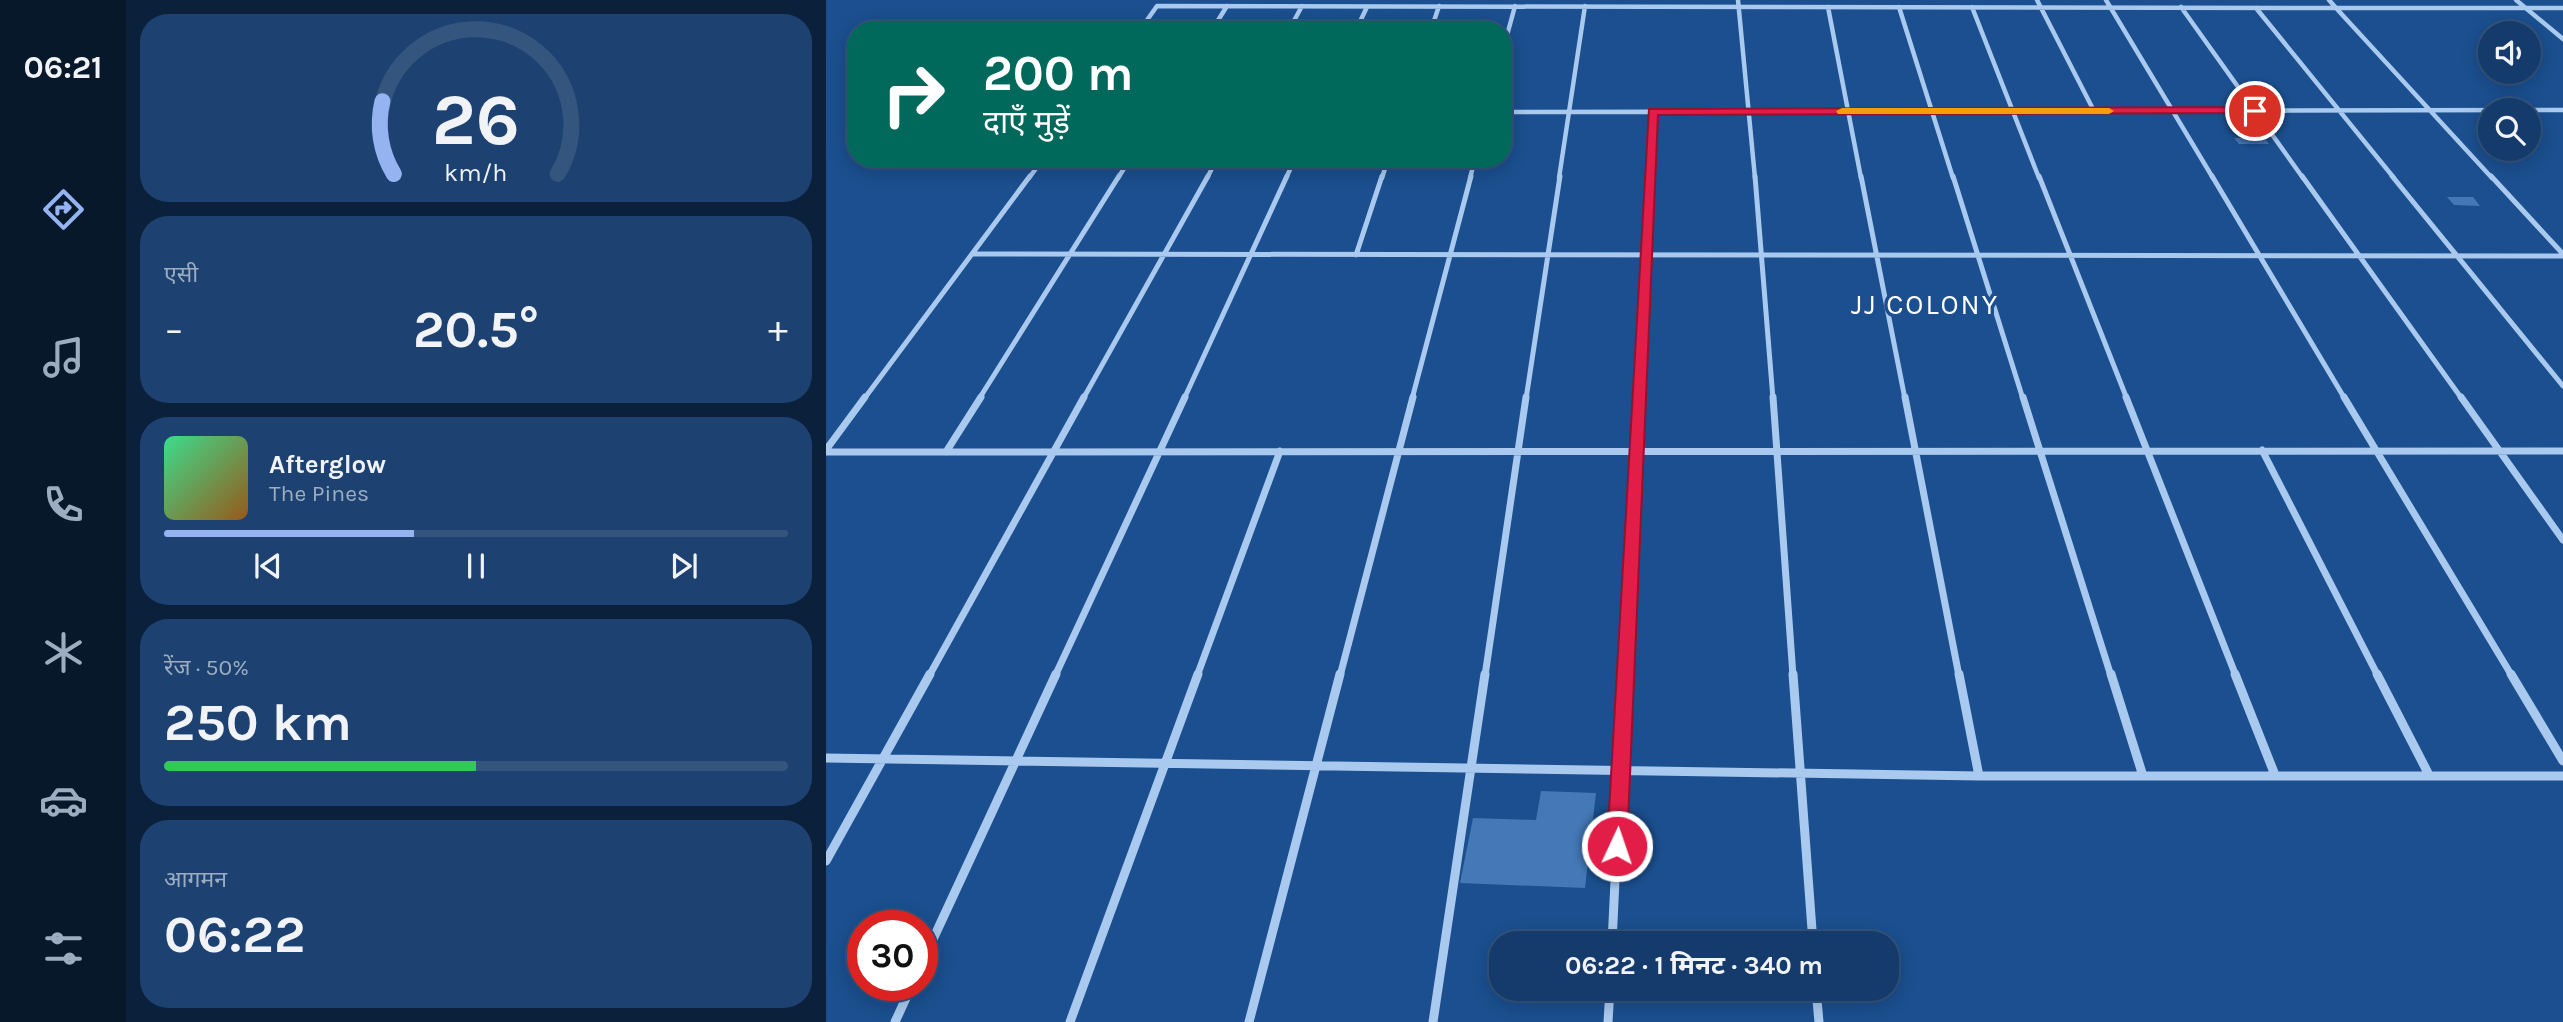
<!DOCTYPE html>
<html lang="hi">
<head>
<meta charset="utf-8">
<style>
	body { margin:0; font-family:Karla,"Noto Sans Devanagari",sans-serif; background:#1d4271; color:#f1f3f6; height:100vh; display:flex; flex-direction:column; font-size:26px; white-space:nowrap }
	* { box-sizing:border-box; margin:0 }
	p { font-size:23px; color:#9dadc1 }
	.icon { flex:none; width:38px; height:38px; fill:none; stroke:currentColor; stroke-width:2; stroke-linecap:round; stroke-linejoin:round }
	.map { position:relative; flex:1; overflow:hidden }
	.details { display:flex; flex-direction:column; gap:14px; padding:14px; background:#0b203b; width:700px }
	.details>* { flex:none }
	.hud { position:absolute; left:21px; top:21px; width:665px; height:147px; border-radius:28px; box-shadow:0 4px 18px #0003,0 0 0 2px #33557e; background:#00695c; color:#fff; overflow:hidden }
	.tools { position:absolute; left:1652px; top:21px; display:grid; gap:14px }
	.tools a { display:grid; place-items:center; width:63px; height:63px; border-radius:50%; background:#143b6b; box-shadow:0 4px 18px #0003,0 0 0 2px #33557e; font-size:35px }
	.speed { position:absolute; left:21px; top:910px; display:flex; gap:14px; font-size:35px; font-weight:700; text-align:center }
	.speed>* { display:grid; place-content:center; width:91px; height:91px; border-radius:50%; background:#143b6b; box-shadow:0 4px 18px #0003,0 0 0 2px #33557e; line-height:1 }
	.speed .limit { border:10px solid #d22; background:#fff; color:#111 }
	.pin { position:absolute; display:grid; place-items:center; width:60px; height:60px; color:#fff; margin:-30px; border:4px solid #fff; border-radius:50%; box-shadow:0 2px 7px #0007 }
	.me { position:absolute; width:77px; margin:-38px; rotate:3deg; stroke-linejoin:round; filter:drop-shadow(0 0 5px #0008) }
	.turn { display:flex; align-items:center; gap:24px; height:147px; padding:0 21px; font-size:32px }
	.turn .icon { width:91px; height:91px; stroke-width:2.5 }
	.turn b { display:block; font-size:49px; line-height:60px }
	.big { font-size:52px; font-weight:700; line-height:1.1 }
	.details .tile { flex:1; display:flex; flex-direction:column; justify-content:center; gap:10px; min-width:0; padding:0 24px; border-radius:28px; background:#1d4271 }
	.details .dial { align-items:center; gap:0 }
	.dial svg { height:182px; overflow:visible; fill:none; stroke:#33557e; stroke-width:7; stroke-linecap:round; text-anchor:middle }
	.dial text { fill:#f1f3f6; stroke:none }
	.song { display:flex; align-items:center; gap:21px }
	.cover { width:84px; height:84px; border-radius:10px; background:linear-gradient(135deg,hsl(150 70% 55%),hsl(30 70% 35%)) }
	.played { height:7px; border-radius:4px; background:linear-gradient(90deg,#95b2f1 40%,#33557e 40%) }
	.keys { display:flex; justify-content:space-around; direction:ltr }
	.heat { display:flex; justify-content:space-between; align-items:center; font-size:38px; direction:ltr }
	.charge { height:10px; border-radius:5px; background:linear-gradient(90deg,#34c759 50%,#33557e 0) }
	.trip { position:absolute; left:663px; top:931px; width:410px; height:70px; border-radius:28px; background:#143b6b; box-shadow:0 4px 18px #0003,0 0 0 2px #33557e; font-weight:700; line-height:70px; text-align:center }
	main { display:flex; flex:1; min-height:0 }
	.tabs { display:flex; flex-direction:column; width:126px; justify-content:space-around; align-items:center; background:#08182b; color:#9dadc1 }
	.tabs .icon { width:49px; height:49px }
	.tabs .current { color:#95b2f1 }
	.tabs b { font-size:32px; color:#f1f3f6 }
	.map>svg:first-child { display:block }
</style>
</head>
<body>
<main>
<nav class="tabs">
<b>06:21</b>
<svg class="icon current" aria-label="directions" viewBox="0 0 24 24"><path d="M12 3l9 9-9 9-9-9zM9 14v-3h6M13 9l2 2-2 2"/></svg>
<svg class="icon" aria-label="music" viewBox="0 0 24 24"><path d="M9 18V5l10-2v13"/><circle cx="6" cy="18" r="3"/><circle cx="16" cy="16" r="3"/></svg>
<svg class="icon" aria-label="phone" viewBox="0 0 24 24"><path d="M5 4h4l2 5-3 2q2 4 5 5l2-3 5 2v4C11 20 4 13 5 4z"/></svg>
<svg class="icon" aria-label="climate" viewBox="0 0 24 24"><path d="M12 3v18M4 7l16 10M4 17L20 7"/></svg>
<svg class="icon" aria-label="car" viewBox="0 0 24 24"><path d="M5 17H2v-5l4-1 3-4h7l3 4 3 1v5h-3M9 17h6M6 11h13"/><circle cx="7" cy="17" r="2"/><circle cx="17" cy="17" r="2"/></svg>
<svg class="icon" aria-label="filters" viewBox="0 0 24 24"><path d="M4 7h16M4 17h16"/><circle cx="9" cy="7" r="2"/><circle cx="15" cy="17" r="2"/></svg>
</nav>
<section class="details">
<div class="tile dial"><svg viewBox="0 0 100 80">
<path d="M14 69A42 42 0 1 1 86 69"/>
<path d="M14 69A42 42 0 0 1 9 37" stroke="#95b2f1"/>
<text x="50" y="56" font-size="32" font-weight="700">26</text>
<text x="50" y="72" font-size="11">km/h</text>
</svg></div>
<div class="tile"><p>एसी</p>
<div class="heat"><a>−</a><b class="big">20.5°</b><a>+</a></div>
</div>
<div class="tile">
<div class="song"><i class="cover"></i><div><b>Afterglow</b><p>The Pines</p></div></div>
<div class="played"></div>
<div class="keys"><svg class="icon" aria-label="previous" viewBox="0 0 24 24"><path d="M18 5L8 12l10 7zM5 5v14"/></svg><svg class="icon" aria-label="pause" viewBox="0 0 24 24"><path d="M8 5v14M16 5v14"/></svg><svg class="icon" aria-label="next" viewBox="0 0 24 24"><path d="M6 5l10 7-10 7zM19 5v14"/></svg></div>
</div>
<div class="tile"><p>रेंज · 50%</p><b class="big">250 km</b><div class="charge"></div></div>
<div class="tile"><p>आगमन</p><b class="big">06:22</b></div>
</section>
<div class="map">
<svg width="1737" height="1022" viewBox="0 0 1737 1022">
	<rect width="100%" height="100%" fill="#1b4f8f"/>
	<path fill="#4478b7" d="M1438 137 1443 144H1413L1408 138Z
		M1621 197H1647L1654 206 1628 205Z
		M715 791 770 793 759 888 634 883 647 818 710 820Z"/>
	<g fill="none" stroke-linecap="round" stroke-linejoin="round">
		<path stroke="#a9c9ee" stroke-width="4.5" d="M912 0 929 178
			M1211 0 1268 111
			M1280 0 1387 178
			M1503 0 1510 8H1737
			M1690 0 1737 39
			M1002 7 1035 178
			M1073 7 1127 178
			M1146 7 1213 178
			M1355 7 1477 178
			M1430 8 1568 178
			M314 30 331 6 1510 8 1666 178
			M386 30 401 6
			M463 30 476 6
			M530 30 541 7
			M605 30 613 6
			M677 50 689 6
			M677 112 1737 110
			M203 178 217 159
			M292 178 304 159
			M381 178 391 159
			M460 178 469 159
			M556 178 562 159
			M644 178 649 159
			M733 178 759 6
			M824 178 827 112"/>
		<path stroke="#a9c9ee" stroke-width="5" d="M929 176 947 399
			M1035 176 1079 399
			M1127 176 1197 399
			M1213 176 1301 399
			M1386 176 1519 399
			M1476 176 1636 399
			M1566 176 1737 386
			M1665 176 1737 254
			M146 254 1737 256
			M530 255 556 176
			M38 399 204 176
			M153 399 293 176
			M257 399 382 176
			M358 399 461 176
			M586 399 645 176
			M700 399 734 176
			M813 399 824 176"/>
		<path stroke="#a9c9ee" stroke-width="7" d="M947 397 967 676
			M1079 397 1133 676
			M1197 397 1285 676
			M1300 397 1410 676
			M1518 397 1686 676
			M1635 397 1737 540
			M0 450 39 397
			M1436 450 1552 676
			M0 452 1737 451
			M120 452 155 397
			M103 676 258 397
			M229 676 359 397
			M371 676 454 451
			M514 676 587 397
			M659 676 700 397
			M799 676 813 397"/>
		<path stroke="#a9c9ee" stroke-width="9" d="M967 674 987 943
			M1133 674 1153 776
			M1285 674 1317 776
			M1409 674 1449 775
			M1551 674 1603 775
			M1685 674 1737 761
			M0 758 1153 776H1737
			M0 861 104 674
			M786 943 799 674
			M96 963 230 674
			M990 989 993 1022
			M69 1022 86 985
			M244 1022 372 674
			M423 1022 514 674
			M607 1022 659 674
			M782 1022 784 989"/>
	</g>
	<path fill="#e11d48" stroke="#92132f" stroke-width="2" d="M1429 107 1433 108V113L832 115 801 846 798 852 791 855 784 852 781 846 823 109Z"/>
	<path fill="#f59e0b" d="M1016 108H1283L1288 111 1283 114H1012L1010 111Z"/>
	<g text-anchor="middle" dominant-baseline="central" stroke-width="7" stroke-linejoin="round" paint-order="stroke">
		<g font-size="28" letter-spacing="2" fill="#fff" stroke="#1b4f8f">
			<text x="1099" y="304">JJ COLONY</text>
		</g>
	</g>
</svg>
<div class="tools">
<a><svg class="icon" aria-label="sound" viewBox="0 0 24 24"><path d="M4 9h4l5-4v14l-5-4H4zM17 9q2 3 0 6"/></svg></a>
<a><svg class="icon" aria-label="search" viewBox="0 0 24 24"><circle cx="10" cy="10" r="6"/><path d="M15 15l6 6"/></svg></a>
</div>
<div class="speed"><div class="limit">30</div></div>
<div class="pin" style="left:1429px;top:111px;background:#d93025"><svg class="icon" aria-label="arrive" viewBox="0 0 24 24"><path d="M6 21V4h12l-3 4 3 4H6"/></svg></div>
<svg class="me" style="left:791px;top:846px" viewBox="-20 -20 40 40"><circle r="17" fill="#e11d48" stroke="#fff" stroke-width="3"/><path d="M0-11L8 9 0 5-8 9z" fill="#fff"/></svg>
<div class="trip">06:22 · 1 मिनट · 340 m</div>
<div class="hud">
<div class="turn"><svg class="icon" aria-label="right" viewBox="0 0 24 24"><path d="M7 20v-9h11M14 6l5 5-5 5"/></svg><div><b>200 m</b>दाएँ मुड़ें</div></div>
</div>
</div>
</main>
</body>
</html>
